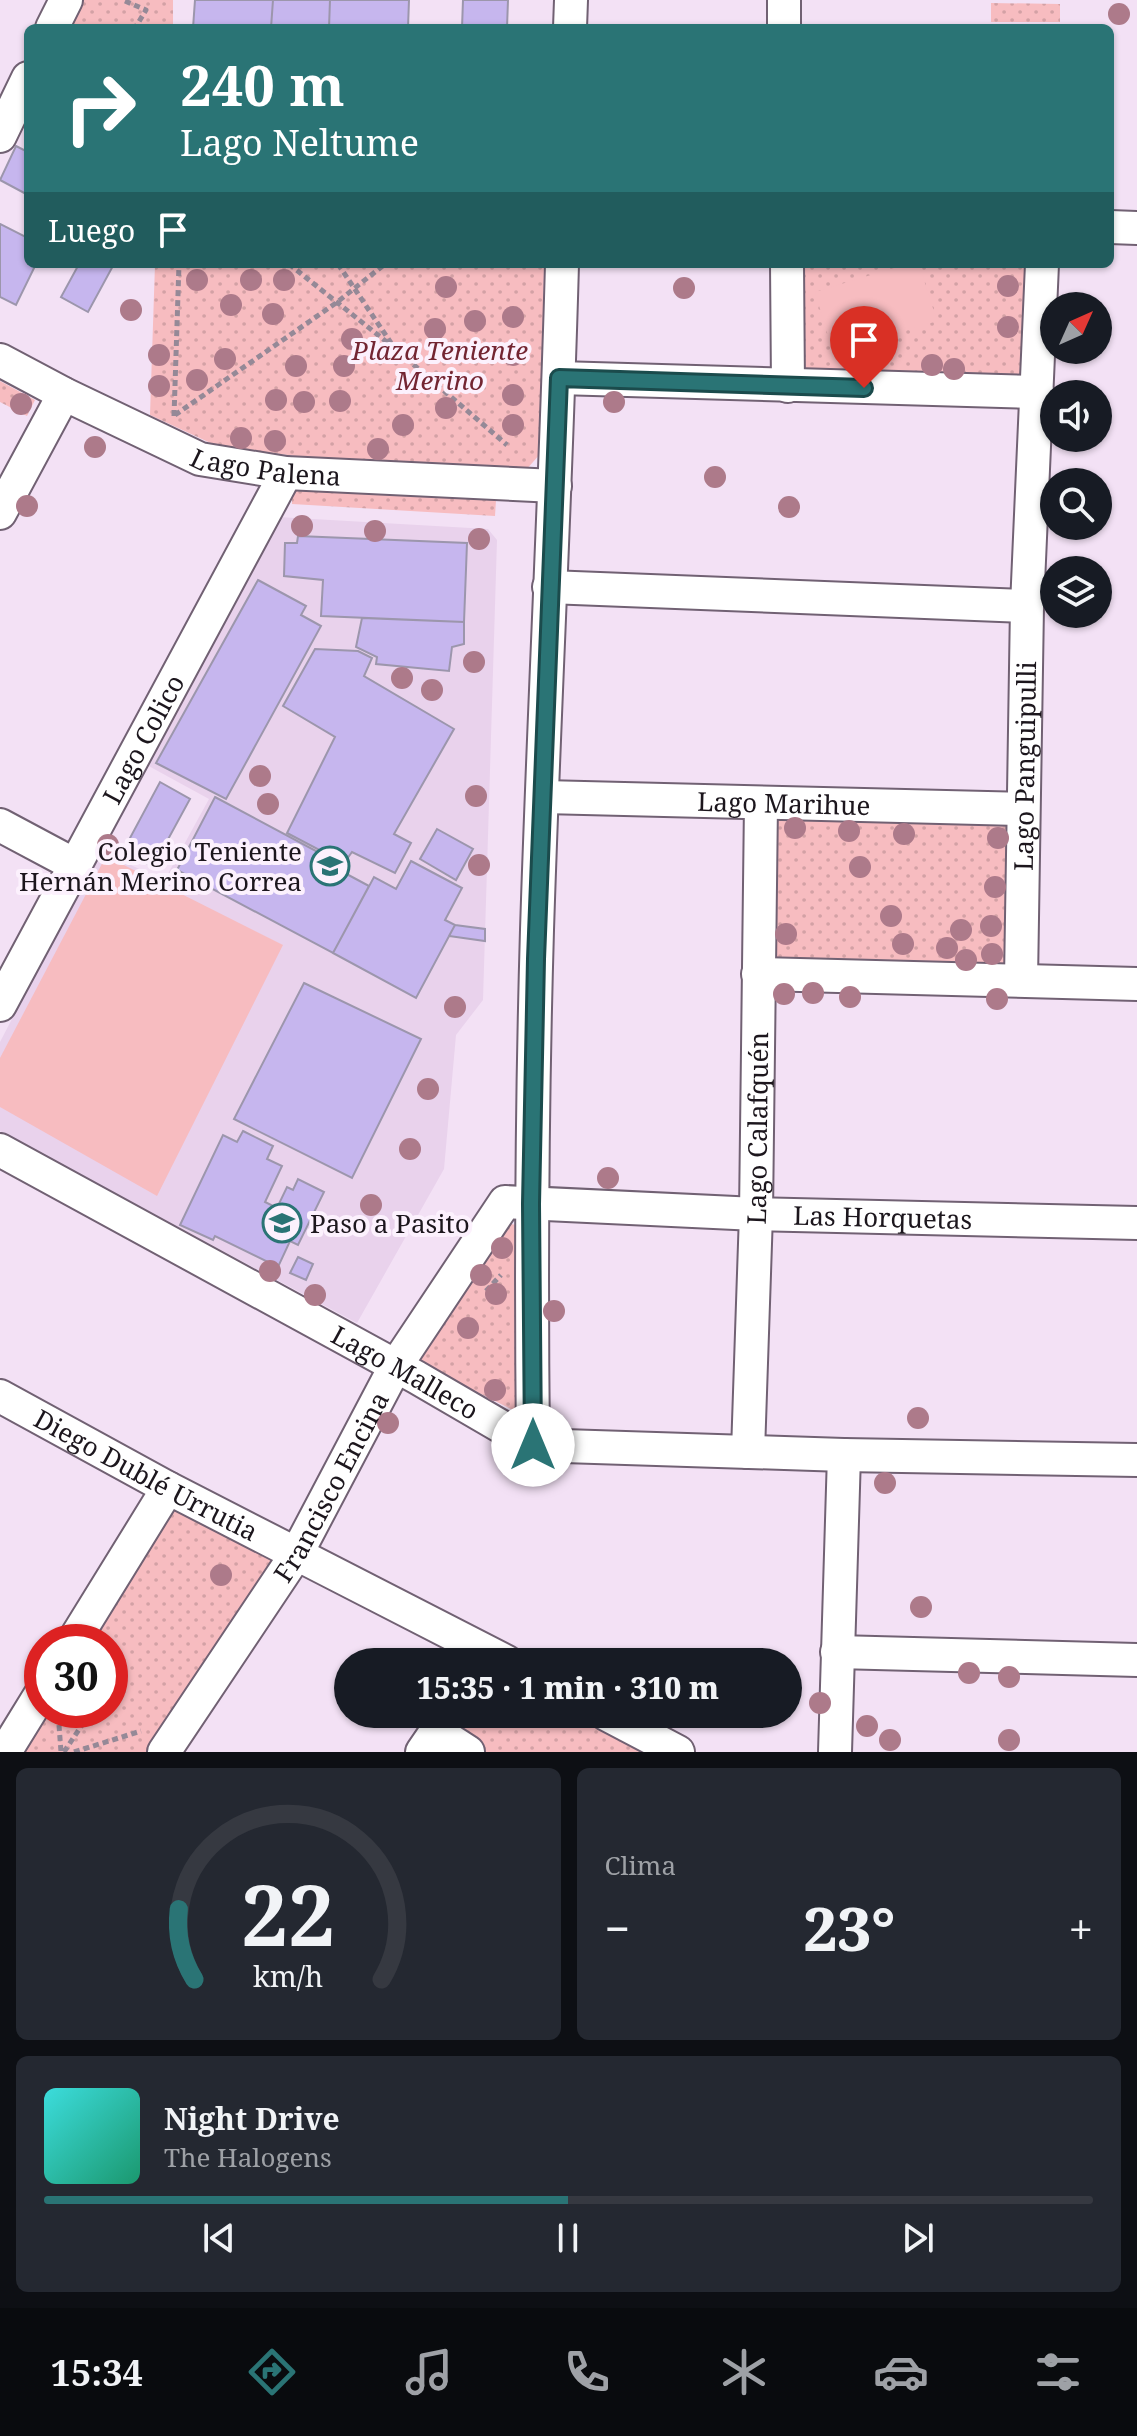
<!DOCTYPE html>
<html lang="es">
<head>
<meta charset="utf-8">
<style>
	body { margin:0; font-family:"Noto Serif",serif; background:#242831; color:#f1f3f6; height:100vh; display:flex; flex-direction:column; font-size:30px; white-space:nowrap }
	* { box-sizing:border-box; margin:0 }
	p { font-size:26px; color:#9ea1a6 }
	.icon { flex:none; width:44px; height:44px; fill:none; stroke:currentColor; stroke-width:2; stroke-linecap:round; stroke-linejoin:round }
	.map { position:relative; height:1752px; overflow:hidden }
	.details { display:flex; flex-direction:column; gap:16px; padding:16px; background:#0d0f14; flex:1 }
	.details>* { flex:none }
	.hud { position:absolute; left:24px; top:24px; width:1090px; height:244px; border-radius:12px; box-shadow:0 2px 6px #0004; background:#2a7475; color:#fff; overflow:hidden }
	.needle { width:52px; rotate:45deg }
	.controls { position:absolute; left:1040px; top:292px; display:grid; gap:16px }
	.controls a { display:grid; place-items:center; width:72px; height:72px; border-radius:50%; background:#171b24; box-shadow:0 2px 6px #0004; font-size:40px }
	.speed { position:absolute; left:24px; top:1624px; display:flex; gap:16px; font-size:40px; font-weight:700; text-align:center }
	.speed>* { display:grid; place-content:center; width:104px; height:104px; border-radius:50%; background:#171b24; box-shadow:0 2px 6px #0004; line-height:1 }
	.speed .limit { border:12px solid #d22; background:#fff; color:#111 }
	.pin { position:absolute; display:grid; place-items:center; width:68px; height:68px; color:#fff; margin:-82px -34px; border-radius:50% 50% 50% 0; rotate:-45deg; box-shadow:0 0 8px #0007 }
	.pin .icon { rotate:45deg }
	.me { position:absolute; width:88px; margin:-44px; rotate:0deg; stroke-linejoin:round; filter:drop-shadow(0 0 6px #0008) }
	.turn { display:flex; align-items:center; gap:28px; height:168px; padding:0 24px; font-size:36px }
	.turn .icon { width:104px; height:104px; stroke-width:2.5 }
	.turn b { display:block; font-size:56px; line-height:68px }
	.then { display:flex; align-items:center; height:76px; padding:0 24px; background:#0003; gap:16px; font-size:30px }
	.big { font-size:60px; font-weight:800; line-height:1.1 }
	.details .tile { flex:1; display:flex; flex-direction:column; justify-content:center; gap:12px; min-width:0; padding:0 28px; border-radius:12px; background:#242831 }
	.details .dial { align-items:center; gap:0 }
	.dial svg { height:208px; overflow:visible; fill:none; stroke:#363941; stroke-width:7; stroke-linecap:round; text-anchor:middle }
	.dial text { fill:#f1f3f6; stroke:none }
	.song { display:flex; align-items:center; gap:24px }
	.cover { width:96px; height:96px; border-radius:12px; background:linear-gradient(135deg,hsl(180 70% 55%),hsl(160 70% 35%)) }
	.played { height:8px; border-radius:4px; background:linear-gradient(90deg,#2a7475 50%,#363941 50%) }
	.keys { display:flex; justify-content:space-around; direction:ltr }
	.heat { display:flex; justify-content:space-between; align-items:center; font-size:44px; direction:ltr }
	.details .tiles { flex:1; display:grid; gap:16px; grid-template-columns:1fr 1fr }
	.tile:last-child { grid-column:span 2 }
	.trip { position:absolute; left:334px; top:1648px; width:468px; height:80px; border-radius:40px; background:#171b24; box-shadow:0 2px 6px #0004; font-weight:800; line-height:80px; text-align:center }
	.menu { display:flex; height:128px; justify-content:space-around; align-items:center; background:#090b0e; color:#9ea1a6 }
	.menu .icon { width:56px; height:56px }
	.menu .active { color:#2a7475 }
	.menu b { font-size:36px; color:#f1f3f6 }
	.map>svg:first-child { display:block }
</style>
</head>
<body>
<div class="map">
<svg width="1137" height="1752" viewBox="0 0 1137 1752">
	<defs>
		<pattern id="green-dots" width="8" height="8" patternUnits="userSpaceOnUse" patternTransform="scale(2)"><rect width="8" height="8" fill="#f7bcc0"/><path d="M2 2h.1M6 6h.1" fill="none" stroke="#d3a1a5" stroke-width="1.8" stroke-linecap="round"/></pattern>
	</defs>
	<rect width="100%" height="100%" fill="#f3e1f5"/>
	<path fill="#e9d2ec" d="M278 517 488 529 497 540 483 1000 456 1035 444 1169 357 1323 0 1131V1042L100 850 164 881 209 799 145 764Z"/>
	<path fill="url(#green-dots)" d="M76 0H173V28H62Z
		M991 3 1060 4V22H991Z
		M155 264H544L541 453 525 471 327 460 217 446 150 415Z
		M800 264H1030L1028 385 797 378Z
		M0 381 35 400 27 416 0 402Z
		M292 488 496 500 495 516 292 504Z
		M772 815 1013 821V965L773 961Z
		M502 1222 520 1226 521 1406 515 1411 425 1366 419 1354Z
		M178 1501 279 1557 148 1752H19L46 1710H110V1642H89Z
		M462 1714H590L662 1752H477L449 1734Z"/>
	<path fill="#f7bcc0" d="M907 264H919L937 321 833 353 815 292Z
		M106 856 283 945 157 1196 0 1107V1058Z"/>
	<path fill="#c6b6ee" stroke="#9c96ac" stroke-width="2" d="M195 0H273L271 28H193Z
		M273 0H330L329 28H271Z
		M330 0H409L408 28H329Z
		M463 0H508L507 28H462Z
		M16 146 28 152V195L0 180Z
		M0 224 28 238V264H36L16 305 0 297Z
		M79 264H114L88 312 61 297Z
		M298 536 467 543 464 622 321 616 323 580 284 576 285 543H297Z
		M258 580 306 606 301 615 321 626 226 799 156 763Z
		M362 618 464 622V644L452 647 449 671 376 664 377 657 356 647Z
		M315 649 358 651 372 658 364 676 454 729 394 834 411 843 395 873 352 852 344 863 287 833 335 737 283 706Z
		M160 782 190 799 153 867 123 851Z
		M215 797 344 866 341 871 369 886 333 953 177 870Z
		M437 829 473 849 456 880 420 859Z
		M411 861 462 888 445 920 455 925 416 998 333 953 374 877 396 889Z
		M455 925 485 929V941L449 936Z
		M304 983 421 1039 352 1178 234 1119Z
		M243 1131 273 1146 267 1159 282 1166 265 1202 277 1208 287 1187 293 1190 298 1179 324 1192 298 1245 290 1241 278 1267 215 1236 213 1240 180 1225 223 1135 237 1142Z
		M298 1257 313 1264 306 1280 290 1273Z"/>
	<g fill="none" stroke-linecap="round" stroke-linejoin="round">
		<g stroke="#716173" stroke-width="36">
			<g id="street">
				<path d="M784 0V28"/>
				<path d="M52 28 66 0"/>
				<path d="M570 28 571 0"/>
				<path d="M0 136 28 78"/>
				<path d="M1110 227 1137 228"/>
				<path d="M787 264 788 386"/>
				<path id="s1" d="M0 360 64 394 200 459 286 473 555 486"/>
				<path d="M559 378 1037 392"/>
				<path d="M0 513 64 394"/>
				<path d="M549 587 1027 606"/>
				<path id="s2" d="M544 797 1023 809"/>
				<path d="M0 825 73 864"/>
				<path d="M758 974 1137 984"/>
				<path id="s3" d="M1021 980 1027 606 1042 264"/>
				<path id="s4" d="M0 1005 286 473"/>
				<path id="s5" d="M0 1150 416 1377 533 1445 844 1455 1137 1460"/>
				<path id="s6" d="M0 1396 168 1488 507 1662"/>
				<path d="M533 1445C531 1273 532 1101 537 930 544 708 556 486 562 264"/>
				<path id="s7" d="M748 1452 756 1214 761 803"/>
				<path d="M73 1642 168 1488"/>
				<path d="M837 1652 1137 1660"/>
				<path d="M606 1714 678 1752"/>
				<path d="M437 1732 468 1752"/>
				<path d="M5 1752 42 1692"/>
				<path id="s8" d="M164 1752 297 1553 395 1367 505 1202 756 1214 1137 1223"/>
				<path d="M422 1752 448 1714"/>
				<path d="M835 1752 844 1455"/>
			</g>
		</g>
		<path stroke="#958997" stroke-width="5" stroke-dasharray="6 4" stroke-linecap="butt" d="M125 1 146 10 135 28
			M289 264 393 347 507 445
			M338 264 391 343
			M175 415 336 303 385 264
			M174 416 179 264
			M486 1291 501 1275
			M59 1725 61 1752
			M64 1752 92 1710
			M74 1752 141 1731"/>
		<use href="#street" stroke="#fff" stroke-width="32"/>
	</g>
	<g fill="#ad7a8a">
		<circle cx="1119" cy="14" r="11"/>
		<circle cx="197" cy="280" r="11"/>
		<circle cx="251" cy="280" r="11"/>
		<circle cx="284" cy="280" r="11"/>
		<circle cx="1008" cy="286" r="11"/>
		<circle cx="446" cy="287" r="11"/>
		<circle cx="684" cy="288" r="11"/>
		<circle cx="231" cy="305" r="11"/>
		<circle cx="131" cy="310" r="11"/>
		<circle cx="273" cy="314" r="11"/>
		<circle cx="513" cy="317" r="11"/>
		<circle cx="475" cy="321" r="11"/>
		<circle cx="1008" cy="327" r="11"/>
		<circle cx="435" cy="329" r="11"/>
		<circle cx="352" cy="339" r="11"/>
		<circle cx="159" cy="355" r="11"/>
		<circle cx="513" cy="355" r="11"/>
		<circle cx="225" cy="359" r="11"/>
		<circle cx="932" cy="365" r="11"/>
		<circle cx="296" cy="366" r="11"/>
		<circle cx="344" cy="366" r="11"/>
		<circle cx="954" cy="369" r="11"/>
		<circle cx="197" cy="380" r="11"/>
		<circle cx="159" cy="386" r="11"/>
		<circle cx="513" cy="395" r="11"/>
		<circle cx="276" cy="400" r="11"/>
		<circle cx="340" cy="401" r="11"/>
		<circle cx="304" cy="402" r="11"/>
		<circle cx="614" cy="402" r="11"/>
		<circle cx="21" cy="404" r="11"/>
		<circle cx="446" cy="408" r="11"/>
		<circle cx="403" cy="425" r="11"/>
		<circle cx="513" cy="425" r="11"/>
		<circle cx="241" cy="438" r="11"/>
		<circle cx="275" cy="441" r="11"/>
		<circle cx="95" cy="447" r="11"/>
		<circle cx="378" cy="449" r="11"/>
		<circle cx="715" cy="477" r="11"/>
		<circle cx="27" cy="506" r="11"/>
		<circle cx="789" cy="507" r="11"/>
		<circle cx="302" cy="526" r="11"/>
		<circle cx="375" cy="531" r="11"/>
		<circle cx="479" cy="539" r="11"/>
		<circle cx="474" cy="662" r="11"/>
		<circle cx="402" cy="678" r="11"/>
		<circle cx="432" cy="690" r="11"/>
		<circle cx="260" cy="776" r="11"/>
		<circle cx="476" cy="796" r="11"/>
		<circle cx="268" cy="804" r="11"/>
		<circle cx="795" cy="828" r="11"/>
		<circle cx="849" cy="831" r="11"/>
		<circle cx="904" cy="834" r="11"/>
		<circle cx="998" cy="838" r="11"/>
		<circle cx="108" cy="845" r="11"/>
		<circle cx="479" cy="865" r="11"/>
		<circle cx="860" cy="867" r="11"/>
		<circle cx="995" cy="887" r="11"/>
		<circle cx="891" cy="916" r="11"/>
		<circle cx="991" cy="926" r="11"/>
		<circle cx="961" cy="930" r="11"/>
		<circle cx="786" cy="934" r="11"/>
		<circle cx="903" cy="944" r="11"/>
		<circle cx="947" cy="948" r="11"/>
		<circle cx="992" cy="954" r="11"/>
		<circle cx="966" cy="960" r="11"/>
		<circle cx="813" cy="993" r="11"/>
		<circle cx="784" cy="994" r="11"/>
		<circle cx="850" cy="997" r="11"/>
		<circle cx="997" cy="999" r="11"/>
		<circle cx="455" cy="1007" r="11"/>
		<circle cx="428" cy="1089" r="11"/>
		<circle cx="410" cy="1149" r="11"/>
		<circle cx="608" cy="1178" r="11"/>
		<circle cx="371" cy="1205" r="11"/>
		<circle cx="502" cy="1248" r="11"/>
		<circle cx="270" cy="1271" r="11"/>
		<circle cx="481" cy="1275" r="11"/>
		<circle cx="496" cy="1294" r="11"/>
		<circle cx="315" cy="1295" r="11"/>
		<circle cx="554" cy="1311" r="11"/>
		<circle cx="468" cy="1328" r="11"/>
		<circle cx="495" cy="1390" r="11"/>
		<circle cx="918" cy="1418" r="11"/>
		<circle cx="388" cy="1423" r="11"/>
		<circle cx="514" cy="1460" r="11"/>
		<circle cx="885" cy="1483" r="11"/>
		<circle cx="221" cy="1575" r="11"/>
		<circle cx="921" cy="1607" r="11"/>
		<circle cx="969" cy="1673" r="11"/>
		<circle cx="1009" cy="1677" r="11"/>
		<circle cx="820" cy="1703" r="11"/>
		<circle cx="867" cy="1726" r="11"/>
		<circle cx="890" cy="1740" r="11"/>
		<circle cx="1009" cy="1740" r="11"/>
	</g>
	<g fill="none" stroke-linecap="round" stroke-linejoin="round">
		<g stroke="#1b4b4c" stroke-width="20">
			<path id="route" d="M533 1445 531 1204 536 959 559 378 864 388"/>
		</g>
		<use href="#route" stroke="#2a7475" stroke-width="14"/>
	</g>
	<defs>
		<g id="school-ring" transform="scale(2)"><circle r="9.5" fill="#fcf1fd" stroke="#2a7475" stroke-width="1.5"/><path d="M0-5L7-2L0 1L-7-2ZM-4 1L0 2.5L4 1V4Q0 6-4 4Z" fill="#2a7475"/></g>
	</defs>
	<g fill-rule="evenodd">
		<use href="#school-ring" x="330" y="866"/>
		<use href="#school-ring" x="282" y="1223"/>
	</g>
	<g text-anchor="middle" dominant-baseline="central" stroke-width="8" stroke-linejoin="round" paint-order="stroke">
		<g font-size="26" font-style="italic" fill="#732532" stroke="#fcf1fd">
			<text x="440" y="350">Plaza Teniente<tspan x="440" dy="30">Merino</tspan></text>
		</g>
		<g font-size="26" fill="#1c161d" stroke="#fcf1fd">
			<text stroke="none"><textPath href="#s1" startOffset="290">Lago Palena</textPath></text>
			<text stroke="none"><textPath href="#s4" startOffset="302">Lago Colico</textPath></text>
			<text stroke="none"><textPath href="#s3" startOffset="214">Lago Panguipulli</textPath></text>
			<text stroke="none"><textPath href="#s2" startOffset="240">Lago Marihue</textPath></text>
			<text stroke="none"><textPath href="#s7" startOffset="324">Lago Calafquén</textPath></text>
			<text stroke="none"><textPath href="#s8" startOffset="1026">Las Horquetas</textPath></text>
			<text stroke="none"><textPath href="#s5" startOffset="462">Lago Malleco</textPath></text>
			<text stroke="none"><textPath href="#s6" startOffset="166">Diego Dublé Urrutia</textPath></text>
			<text stroke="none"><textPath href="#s8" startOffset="314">Francisco Encina</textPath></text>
		</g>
		<g font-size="26" fill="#1c161d" stroke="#fcf1fd" text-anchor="end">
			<text x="302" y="851">Colegio Teniente<tspan x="302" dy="30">Hernán Merino Correa</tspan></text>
			<text x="310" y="1223" text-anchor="start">Paso a Pasito</text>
		</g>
	</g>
</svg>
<div class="controls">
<a><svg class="needle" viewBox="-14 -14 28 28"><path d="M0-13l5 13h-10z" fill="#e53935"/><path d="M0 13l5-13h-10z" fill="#9ea1a6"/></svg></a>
<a><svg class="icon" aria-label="sound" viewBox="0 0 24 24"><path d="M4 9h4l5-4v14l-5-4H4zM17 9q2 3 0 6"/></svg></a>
<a><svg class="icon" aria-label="search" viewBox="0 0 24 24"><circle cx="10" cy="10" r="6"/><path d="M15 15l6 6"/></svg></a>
<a><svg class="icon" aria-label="layers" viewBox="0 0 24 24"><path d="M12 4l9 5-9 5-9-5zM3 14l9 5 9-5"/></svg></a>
</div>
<div class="speed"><div class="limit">30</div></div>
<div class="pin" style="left:864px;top:388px;background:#d93025"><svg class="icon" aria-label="arrive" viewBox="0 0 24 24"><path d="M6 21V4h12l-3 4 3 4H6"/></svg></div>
<svg class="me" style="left:533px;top:1445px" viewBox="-20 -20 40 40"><circle r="19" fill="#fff"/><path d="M0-13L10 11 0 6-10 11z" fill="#2a7475"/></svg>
<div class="trip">15:35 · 1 min · 310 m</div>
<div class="hud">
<div class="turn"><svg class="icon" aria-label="right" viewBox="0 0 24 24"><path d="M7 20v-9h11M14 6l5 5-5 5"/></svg><div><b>240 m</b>Lago Neltume</div></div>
<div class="then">Luego<svg class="icon" aria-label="arrive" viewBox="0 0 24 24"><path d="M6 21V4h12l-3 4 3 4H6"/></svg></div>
</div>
</div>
<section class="details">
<div class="tiles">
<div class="tile dial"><svg viewBox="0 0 100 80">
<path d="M14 69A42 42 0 1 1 86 69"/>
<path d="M14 69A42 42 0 0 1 8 42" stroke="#2a7475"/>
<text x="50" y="56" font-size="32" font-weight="700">22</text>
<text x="50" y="72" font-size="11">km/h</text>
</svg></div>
<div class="tile"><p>Clima</p>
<div class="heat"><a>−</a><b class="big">23°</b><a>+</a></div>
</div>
<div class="tile">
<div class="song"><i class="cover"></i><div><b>Night Drive</b><p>The Halogens</p></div></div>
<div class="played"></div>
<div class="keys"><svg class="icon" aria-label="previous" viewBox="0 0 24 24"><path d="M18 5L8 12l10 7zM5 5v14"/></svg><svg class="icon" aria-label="pause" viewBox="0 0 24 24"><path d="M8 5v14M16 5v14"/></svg><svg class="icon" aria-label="next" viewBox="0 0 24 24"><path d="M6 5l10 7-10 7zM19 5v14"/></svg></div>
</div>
</div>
</section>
<nav class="menu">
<b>15:34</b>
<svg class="icon active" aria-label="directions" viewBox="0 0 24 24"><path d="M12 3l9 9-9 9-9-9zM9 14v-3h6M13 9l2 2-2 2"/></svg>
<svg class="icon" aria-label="music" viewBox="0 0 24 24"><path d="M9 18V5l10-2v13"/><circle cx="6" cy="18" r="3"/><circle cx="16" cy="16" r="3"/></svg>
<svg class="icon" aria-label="phone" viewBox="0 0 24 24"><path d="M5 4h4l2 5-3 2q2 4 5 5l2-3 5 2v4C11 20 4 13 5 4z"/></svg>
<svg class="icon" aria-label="climate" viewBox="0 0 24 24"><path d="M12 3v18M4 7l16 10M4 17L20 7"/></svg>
<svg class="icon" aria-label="car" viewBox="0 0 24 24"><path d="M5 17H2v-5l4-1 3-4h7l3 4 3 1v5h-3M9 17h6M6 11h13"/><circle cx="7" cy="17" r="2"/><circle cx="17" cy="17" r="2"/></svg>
<svg class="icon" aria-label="filters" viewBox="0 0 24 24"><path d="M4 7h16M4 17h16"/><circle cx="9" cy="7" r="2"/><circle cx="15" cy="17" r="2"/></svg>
</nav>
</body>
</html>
